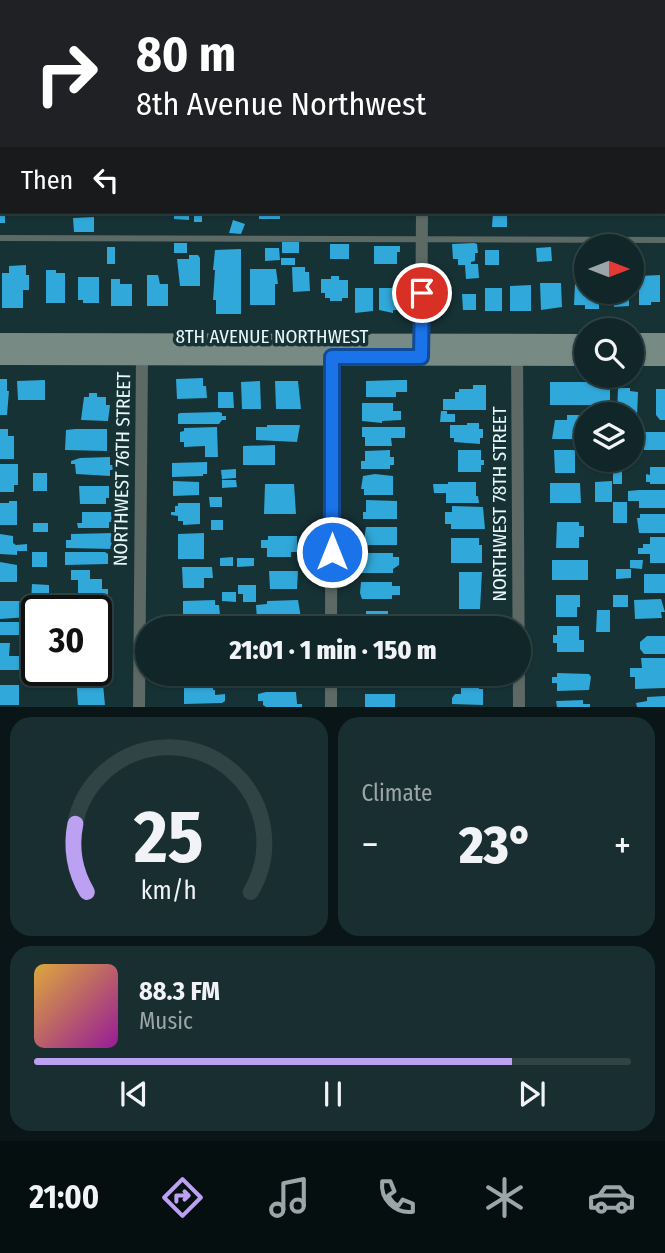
<!DOCTYPE html>
<html lang="en">
<head>
<meta charset="utf-8">
<style>
	body { margin:0; font-family:"Fira Sans Condensed",sans-serif; background:#192e30; color:#f1f3f6; height:100vh; display:flex; flex-direction:column; font-size:26px; white-space:nowrap }
	* { box-sizing:border-box; margin:0 }
	p { font-size:23px; color:#9ca5a8 }
	.icon { flex:none; width:38px; height:38px; fill:none; stroke:currentColor; stroke-width:2; stroke-linecap:round; stroke-linejoin:round }
	.map { position:relative; height:707px; overflow:hidden }
	.side { display:flex; flex-direction:column; gap:10px; padding:10px; background:#091516; flex:1 }
	.side>* { flex:none }
	.top-card { position:absolute; left:0px; top:0px; width:665px; height:214px; box-shadow:0 2px 5px #0004,0 0 0 2px #304345; background:#202124; color:#fff; overflow:hidden }
	.needle { width:46px; rotate:90deg }
	.buttons { position:absolute; left:574px; top:234px; display:grid; gap:14px }
	.buttons a { display:grid; place-items:center; width:70px; height:70px; border-radius:50%; background:#102628; box-shadow:0 2px 5px #0004,0 0 0 2px #304345; font-size:35px }
	.speed { position:absolute; left:21px; top:595px; display:flex; gap:14px; font-size:35px; font-weight:700; text-align:center }
	.speed>* { display:grid; place-content:center; width:91px; height:91px; border-radius:50%; background:#102628; box-shadow:0 2px 5px #0004,0 0 0 2px #304345; line-height:1 }
	.speed .limit { border:4px solid #111; border-radius:10px; background:#fff; color:#111 }
	.pin { position:absolute; display:grid; place-items:center; width:60px; height:60px; color:#fff; margin:-30px; border:4px solid #fff; border-radius:50%; box-shadow:0 2px 7px #0007 }
	.me { position:absolute; width:77px; margin:-38px; rotate:0deg; stroke-linejoin:round; filter:drop-shadow(0 0 5px #0008) }
	.turn { display:flex; align-items:center; gap:24px; height:147px; padding:0 21px; font-size:32px }
	.turn .icon { width:91px; height:91px; stroke-width:2.5 }
	.turn b { display:block; font-size:49px; line-height:60px }
	.then { display:flex; align-items:center; height:66px; padding:0 21px; background:#0003; gap:14px; font-size:26px }
	.big { font-size:52px; font-weight:800; line-height:1.1 }
	.side .widget { flex:1; display:flex; flex-direction:column; justify-content:center; gap:10px; min-width:0; padding:0 24px; border-radius:21px; background:#192e30 }
	.side .dial { align-items:center; gap:0 }
	.dial svg { height:182px; overflow:visible; fill:none; stroke:#304345; stroke-width:7; stroke-linecap:round; text-anchor:middle }
	.dial text { fill:#f1f3f6; stroke:none }
	.song { display:flex; align-items:center; gap:21px }
	.cover { width:84px; height:84px; border-radius:10px; background:linear-gradient(135deg,hsl(40 70% 55%),hsl(300 70% 35%)) }
	.played { height:7px; border-radius:4px; background:linear-gradient(90deg,#bca0f2 80%,#304345 80%) }
	.keys { display:flex; justify-content:space-around; direction:ltr }
	.heat { display:flex; justify-content:space-between; align-items:center; font-size:38px; direction:ltr }
	.side .tiles { flex:1; display:grid; gap:10px; grid-template-columns:1fr 1fr }
	.widget:last-child { grid-column:span 2 }
	.trip { position:absolute; left:135px; top:616px; width:396px; height:70px; border-radius:35px; background:#102628; box-shadow:0 2px 5px #0004,0 0 0 2px #304345; font-weight:800; line-height:70px; text-align:center }
	.tabs { display:flex; height:112px; justify-content:space-around; align-items:center; background:#060f10; color:#9ca5a8 }
	.tabs .icon { width:49px; height:49px }
	.tabs .current { color:#bca0f2 }
	.tabs b { font-size:32px; color:#f1f3f6 }
	.map>svg:first-child { display:block }
</style>
</head>
<body>
<div class="map">
<svg width="665" height="707" viewBox="0 0 665 707">
	<rect width="100%" height="100%" fill="#163235"/>
	<path fill="#30a8d9" d="M0 212H5V223H0Z
		M174 212H189V220L174 219Z
		M194 212H202V222H194Z
		M259 212H280V219H259Z
		M493 212H507V227H492Z
		M94 217V232H74L73 218Z
		M233 220 245 224 241 234 229 233Z
		M282 242H299V253H282Z
		M174 243H187V253H174Z
		M474 243 477 244 478 253H475V261L471 262V264H478L479 278 466 279 465 265H458V259H453L452 244Z
		M330 244H349V259H330Z
		M374 246H400V252H397V264H374Z
		M107 247H115V264H107Z
		M551 247 552 261 537 262 536 248Z
		M265 248H279L280 260 265 261Z
		M241 249V314H216V300H213L215 270H213L215 250Z
		M485 250H499V265H485Z
		M189 255H198L200 258V286H180L177 259H189Z
		M281 258H295V265H281Z
		M26 265V275H29V290H23V308H2V273H9V266Z
		M292 267H305V272H309L310 291 293 292Z
		M250 269H276L278 284H275V305H250Z
		M46 270H56V273H65V303H46Z
		M147 275H158L160 284H168V306H147Z
		M660 275V302H651V305H639V291H636L639 276Z
		M331 276H339V280H348V298H342V301H330V298H325V293H321V279H331Z
		M78 277H99V303H83V300H78Z
		M111 279H120V284H132V306H111Z
		M540 283H561L562 307 541 310Z
		M575 284H586V292H599V309H585V305H574Z
		M531 285V311H510V286Z
		M355 288H373V311L355 313Z
		M379 288H397V295H399L397 310H393V313L379 310Z
		M485 288H502V311H485Z
		M609 292H629V306L614 307V303H609Z
		M462 294H476V310H463Z
		M203 378V386H206L207 398 177 399 176 379Z
		M0 379H7V391H9L7 415H0Z
		M45 380V400H18L17 381Z
		M398 380H407V392H396V397H366V381Z
		M260 381 261 409H242L241 382Z
		M275 381H298L301 409H276Z
		M550 382H610V405H550Z
		M473 385H486V410H443V399H455V392H459V389H473Z
		M618 388H630V391L638 392 637 417 617 415Z
		M656 389H665V420H660L656 415Z
		M218 392H233L234 408H218Z
		M89 393H97V397H106V405H110L108 421 81 420 84 397H89Z
		M362 403H393V411H401V420L382 421V423L362 421Z
		M441 411H447V414H455V422H440Z
		M219 412 222 413V416H226V420H222L219 424H178V414L180 413Z
		M567 415H585L586 439H552L555 420H567Z
		M467 423H479V429H483V438H480V444L454 442V438H450V425H467Z
		M267 425H300L297 442 256 440V427H267Z
		M217 427 218 457H205V446L184 447V442H180V432L184 431V428Z
		M362 427H405V438H391L392 446H365V437H362Z
		M0 429H8V436H14V459H0Z
		M75 429H107V451L65 450 66 430Z
		M642 432H665V450H644Z
		M275 445V465H243V446Z
		M390 450V457H394V465H390V469H361V461H365V451Z
		M458 450H481V460H484V465H481V472H458Z
		M554 450H575V473H555Z
		M110 457V465H113V470H110V476L76 474 75 464H71V461L80 458Z
		M207 462V474H203V476L172 477V463Z
		M0 464H18V485H14V492H0Z
		M613 465H622V484H613Z
		M650 467H665V484H650V482H646V474L650 475Z
		M236 469V478L222 479 221 470Z
		M33 473H47V491H33Z
		M375 474 393 476V495H364V489H361L363 476Z
		M222 480H236L237 487 222 488Z
		M173 481 199 482V495L173 496Z
		M612 481V502H595V482Z
		M448 482H476V496H478L479 503H446V493H434L433 484H448Z
		M550 483H580L581 503H550Z
		M265 484H294L296 514H264Z
		M79 486H109V498H106V504H80Z
		M639 490H665V508H639V501H628V491Z
		M209 497H222V507H210Z
		M366 500 397 501V519H363V512H366Z
		M9 501H17V525H0V503H9Z
		M613 502H627V523H613Z
		M178 503H200V524L183 525V521H178V516L171 515V512H175V506H178Z
		M452 506 483 507 485 529H451V524H445V512H452Z
		M82 512H112V522H109V528H78L77 523H82Z
		M640 514H665V533H639L637 518H640Z
		M211 520H223V530H211Z
		M557 522H579V526H584V537H579V548H556Z
		M33 523H48V532H33Z
		M366 527H397V545H363Z
		M114 533V549L66 548V540H71V534Z
		M204 533V559H178V534Z
		M0 534 13 536V543L16 545 27 544V551H17V555L0 554Z
		M268 536H297V552H291V557H267V548H261V540H268Z
		M650 537H665V563H650V554H638V548H643V544H650Z
		M451 538H479V545H482V563H451Z
		M32 552H47V567H32Z
		M65 552H105L108 554V564L65 565Z
		M360 553H393V557H399V565L393 569V573H360Z
		M233 557V566H220V558Z
		M237 558H254V566L237 567Z
		M552 560H588V580H552Z
		M630 560H643L642 569 630 568Z
		M0 562 17 565V582H0Z
		M182 567H212L213 578H204V588H183Z
		M616 569H631V578L616 579Z
		M71 570H90V579H102V589H108V599L78 600V580H71Z
		M269 571H298L297 589H270Z
		M459 572H482L480 609H459Z
		M644 574H665V593H644Z
		M361 582H392V586H400V595H392V599H362L360 593Z
		M32 584 49 585V601L31 602Z
		M238 585H256V602H243V594H238Z
		M222 592H236V602L222 601Z
		M556 595H580V607H577V617H556Z
		M613 595H628V607H613Z
		M661 599 665 612H661L662 618 635 619 634 600Z
		M215 600V605H219L220 615H215V617H183V601Z
		M298 600 301 618 257 620 256 605 267 604V601Z
		M0 601H21V605H28V617L0 619Z
		M76 606H104V613H107V631H96V611H76Z
		M597 610H610V632H596Z
		M366 611H388V628H365L363 617H366Z
		M454 616H485V625H481V628H445V621H454Z
		M240 621H255L254 628H240Z
		M0 622H34V635H0Z
		M181 624H210V628H181Z
		M557 626H579V640H584V652H557V643H553V635H557Z
		M647 636H665V654H644L640 649V642Z
		M96 642H107V668H96Z
		M0 643H10L9 656H20V670H0Z
		M641 658H665V688L635 689V677H630V668H642Z
		M557 673 589 674 591 677 589 690 557 691V683H552V677H557Z
		M78 674H102L105 705H78L76 676Z
		M426 674H438V683H426Z
		M253 675H294L297 676V686L253 687Z
		M184 677H213V690H215V695L225 694V701L222 703 184 704Z
		M461 680H478L479 689H483V705L452 704V698L455 694H461Z
		M0 685H19V705H0Z
		M266 692H296L297 704H302V707H266L263 705V701H258V694Z
		M365 694H395V707H365Z
		M665 696V707H637L636 703 647 701V697Z
		M583 700V704H590V707H557L556 701Z"/>
	<g fill="none" stroke-linecap="round" stroke-linejoin="round">
		<path stroke="#5d6965" stroke-width="6" d="M0 44H2
			M663 46H665
			M0 238 665 240"/>
		<path stroke="#5d6965" stroke-width="12" d="M422 0V2
			M0 132H2
			M663 133H665
			M421 350 422 212
			M517 350 519 707
			M331 628 332 357
			M139 707 142 357
			M331 707V674"/>
		<path stroke="#778a84" stroke-width="18" d="M0 342 586 343
			M632 342H665
			M0 356 586 357
			M632 357H665"/>
	</g>
	<g fill="none" stroke-linecap="round" stroke-linejoin="round">
		<g stroke="#114b97" stroke-width="18">
			<path id="route" d="M332 552V357H421L422 293"/>
		</g>
		<use href="#route" stroke="#1a73e8" stroke-width="12"/>
	</g>
	<g text-anchor="middle" dominant-baseline="central" stroke-width="7" stroke-linejoin="round" paint-order="stroke">
		<g font-size="19" fill="#e8f8fa" stroke="#163235">
			<text x="272" y="336">8TH AVENUE NORTHWEST</text>
			<text transform="translate(122 469) rotate(-89)">NORTHWEST 76TH STREET</text>
			<text transform="translate(499 504) rotate(-90)">NORTHWEST 78TH STREET</text>
		</g>
	</g>
</svg>
<div class="buttons">
<a><svg class="needle" viewBox="-14 -14 28 28"><path d="M0-13l5 13h-10z" fill="#e53935"/><path d="M0 13l5-13h-10z" fill="#9ca5a8"/></svg></a>
<a><svg class="icon" aria-label="search" viewBox="0 0 24 24"><circle cx="10" cy="10" r="6"/><path d="M15 15l6 6"/></svg></a>
<a><svg class="icon" aria-label="layers" viewBox="0 0 24 24"><path d="M12 4l9 5-9 5-9-5zM3 14l9 5 9-5"/></svg></a>
</div>
<div class="speed"><div class="limit">30</div></div>
<div class="pin" style="left:422px;top:293px;background:#d93025"><svg class="icon" aria-label="arrive" viewBox="0 0 24 24"><path d="M6 21V4h12l-3 4 3 4H6"/></svg></div>
<svg class="me" style="left:332px;top:552px" viewBox="-20 -20 40 40"><circle r="17" fill="#1a73e8" stroke="#fff" stroke-width="3"/><path d="M0-11L8 9 0 5-8 9z" fill="#fff"/></svg>
<div class="trip">21:01 · 1 min · 150 m</div>
<div class="top-card">
<div class="turn"><svg class="icon" aria-label="right" viewBox="0 0 24 24"><path d="M7 20v-9h11M14 6l5 5-5 5"/></svg><div><b>80 m</b>8th Avenue Northwest</div></div>
<div class="then">Then<svg class="icon" aria-label="left" viewBox="0 0 24 24"><path d="M17 20v-9H6M10 6l-5 5 5 5"/></svg></div>
</div>
</div>
<section class="side">
<div class="tiles">
<div class="widget dial"><svg viewBox="0 0 100 80">
<path d="M14 69A42 42 0 1 1 86 69"/>
<path d="M14 69A42 42 0 0 1 9 39" stroke="#bca0f2"/>
<text x="50" y="56" font-size="32" font-weight="700">25</text>
<text x="50" y="72" font-size="11">km/h</text>
</svg></div>
<div class="widget"><p>Climate</p>
<div class="heat"><a>−</a><b class="big">23°</b><a>+</a></div>
</div>
<div class="widget">
<div class="song"><i class="cover"></i><div><b>88.3 FM</b><p>Music</p></div></div>
<div class="played"></div>
<div class="keys"><svg class="icon" aria-label="previous" viewBox="0 0 24 24"><path d="M18 5L8 12l10 7zM5 5v14"/></svg><svg class="icon" aria-label="pause" viewBox="0 0 24 24"><path d="M8 5v14M16 5v14"/></svg><svg class="icon" aria-label="next" viewBox="0 0 24 24"><path d="M6 5l10 7-10 7zM19 5v14"/></svg></div>
</div>
</div>
</section>
<nav class="tabs">
<b>21:00</b>
<svg class="icon current" aria-label="directions" viewBox="0 0 24 24"><path d="M12 3l9 9-9 9-9-9zM9 14v-3h6M13 9l2 2-2 2"/></svg>
<svg class="icon" aria-label="music" viewBox="0 0 24 24"><path d="M9 18V5l10-2v13"/><circle cx="6" cy="18" r="3"/><circle cx="16" cy="16" r="3"/></svg>
<svg class="icon" aria-label="phone" viewBox="0 0 24 24"><path d="M5 4h4l2 5-3 2q2 4 5 5l2-3 5 2v4C11 20 4 13 5 4z"/></svg>
<svg class="icon" aria-label="climate" viewBox="0 0 24 24"><path d="M12 3v18M4 7l16 10M4 17L20 7"/></svg>
<svg class="icon" aria-label="car" viewBox="0 0 24 24"><path d="M5 17H2v-5l4-1 3-4h7l3 4 3 1v5h-3M9 17h6M6 11h13"/><circle cx="7" cy="17" r="2"/><circle cx="17" cy="17" r="2"/></svg>
</nav>
</body>
</html>
